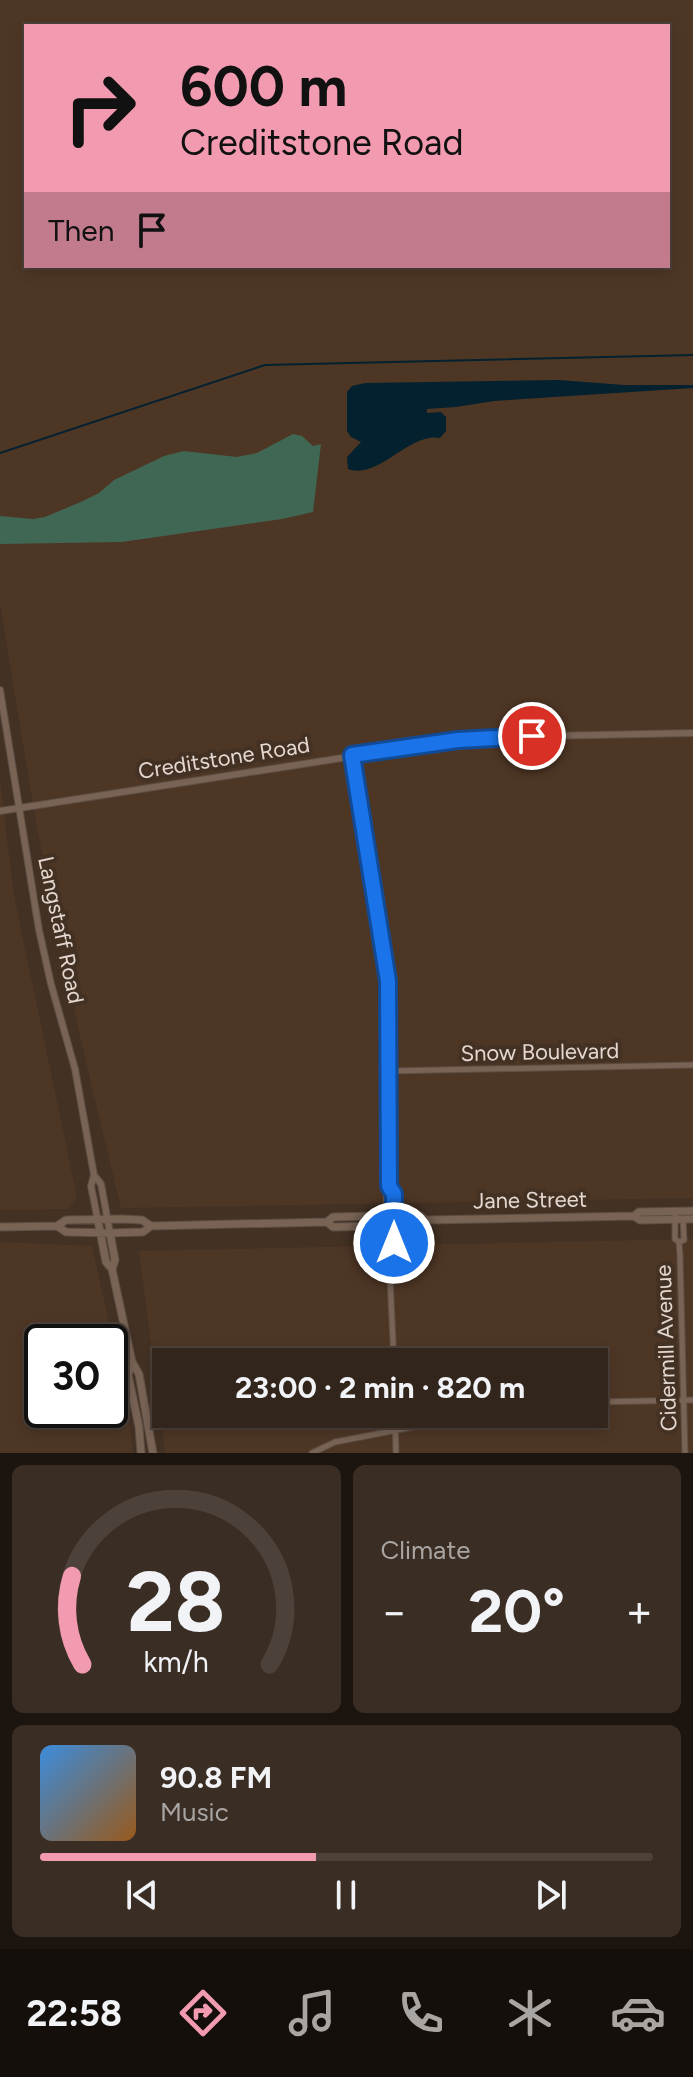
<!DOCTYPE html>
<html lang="en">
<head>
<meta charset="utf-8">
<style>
	body { margin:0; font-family:Figtree,sans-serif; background:#3a2d24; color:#f1f3f6; height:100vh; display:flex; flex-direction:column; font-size:30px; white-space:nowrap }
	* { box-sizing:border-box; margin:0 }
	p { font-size:26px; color:#a8a5a3 }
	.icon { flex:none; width:44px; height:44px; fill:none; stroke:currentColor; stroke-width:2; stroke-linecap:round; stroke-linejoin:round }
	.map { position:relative; height:1453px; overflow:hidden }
	.panel { display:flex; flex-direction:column; gap:12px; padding:12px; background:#1c140f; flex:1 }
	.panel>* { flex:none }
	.hud { position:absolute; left:24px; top:24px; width:646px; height:244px; border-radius:0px; box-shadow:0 4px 12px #0003,0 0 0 2px #4d423a; background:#f29aaf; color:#111; overflow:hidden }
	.speed { position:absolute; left:24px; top:1324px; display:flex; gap:16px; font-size:40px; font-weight:700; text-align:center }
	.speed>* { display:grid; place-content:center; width:104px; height:104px; border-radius:50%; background:#32251b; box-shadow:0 4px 12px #0003,0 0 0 2px #4d423a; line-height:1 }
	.speed .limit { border:4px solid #111; border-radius:12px; background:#fff; color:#111 }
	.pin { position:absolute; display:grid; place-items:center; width:68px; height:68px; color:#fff; margin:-34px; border:4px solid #fff; border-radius:50%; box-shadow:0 2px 8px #0007 }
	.me { position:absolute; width:88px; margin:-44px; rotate:0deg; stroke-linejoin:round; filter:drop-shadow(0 0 6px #0008) }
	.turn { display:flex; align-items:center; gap:28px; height:168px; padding:0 24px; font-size:36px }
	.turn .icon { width:104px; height:104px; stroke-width:2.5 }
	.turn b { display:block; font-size:56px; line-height:68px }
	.then { display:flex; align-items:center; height:76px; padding:0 24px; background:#0003; gap:16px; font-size:30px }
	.big { font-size:60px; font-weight:700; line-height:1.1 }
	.panel .card { flex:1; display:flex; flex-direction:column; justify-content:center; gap:12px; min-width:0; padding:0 28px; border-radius:12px; background:#3a2d24 }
	.panel .dial { align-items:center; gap:0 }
	.dial svg { height:208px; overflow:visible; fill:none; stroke:#4d423a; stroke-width:7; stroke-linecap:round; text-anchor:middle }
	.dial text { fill:#f1f3f6; stroke:none }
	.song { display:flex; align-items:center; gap:24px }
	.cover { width:96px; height:96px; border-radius:12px; background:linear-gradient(135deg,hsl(210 70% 55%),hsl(30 70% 35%)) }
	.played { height:8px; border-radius:4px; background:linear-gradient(90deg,#f29aaf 45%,#4d423a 45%) }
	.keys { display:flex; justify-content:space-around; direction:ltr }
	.heat { display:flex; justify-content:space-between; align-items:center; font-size:44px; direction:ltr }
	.panel .tiles { flex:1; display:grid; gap:12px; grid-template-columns:1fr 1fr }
	.card:last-child { grid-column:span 2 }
	.trip { position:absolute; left:152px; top:1348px; width:456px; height:80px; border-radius:0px; background:#32251b; box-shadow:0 4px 12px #0003,0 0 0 2px #4d423a; font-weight:700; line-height:80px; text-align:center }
	.tabs { display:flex; height:128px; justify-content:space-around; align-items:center; background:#140f0b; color:#a8a5a3 }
	.tabs .icon { width:56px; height:56px }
	.tabs .active { color:#f29aaf }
	.tabs b { font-size:36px; color:#f1f3f6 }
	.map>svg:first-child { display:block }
</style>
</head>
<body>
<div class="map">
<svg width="693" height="1453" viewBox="0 0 693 1453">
	<rect width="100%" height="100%" fill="#433124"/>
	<path fill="#4e3625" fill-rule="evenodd" d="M0 0H693V1198L121 1208 81 1041 36 823 0 604ZM26 26H668V266H26Z
		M0 781 14 896 77 1197 68 1209 0 1210Z
		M693 1239V1453H165L139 1251ZM166 1362H594V1414H166Z
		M0 1242 92 1246 127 1404 133 1453H0ZM42 1342H110V1410H42Z"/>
	<path fill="#406754" d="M293 434 302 436 313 446 321 444 313 512 282 519 122 542 0 544V516L33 519 45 517 83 501 99 493 114 480 164 456 184 451 237 457 257 453Z"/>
	<path fill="#04212f" d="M559 380 624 385H693V388L494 401 456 407 427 409V413L441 412 446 417V431L440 438C409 432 379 480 348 469L347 457 361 442 351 437 347 431V392L352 386 365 383Z"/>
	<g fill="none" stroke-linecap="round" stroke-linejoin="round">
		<path stroke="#04212f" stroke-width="2" d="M0 453 265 365 693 355"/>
		<g stroke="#5d4e44" stroke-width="7">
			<path id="minor" d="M352 756 388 981 389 1186 386 1195 394 1362
				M388 1071 693 1065
				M389 1187C398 1200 395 1238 392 1255
				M675 1211V1239L679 1242 680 1256 685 1453
				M679 1242 684 1240 683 1219
				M594 1402 693 1400
				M395 1414 396 1453
				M312 1453 335 1442 480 1414"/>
		</g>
		<g stroke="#5d4e44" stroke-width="8">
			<path id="tertiary" d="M0 690 39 930 51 984 75 1069 94 1175 101 1184 110 1233
				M0 811 458 740 501 737 693 733
				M94 1175 91 1186 98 1221"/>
		</g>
		<g stroke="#5d4e44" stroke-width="9">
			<path id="secondary" d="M634 1216 640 1220 693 1219
				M98 1221 106 1262 112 1269 132 1362 139 1374 153 1453
				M327 1222 333 1217 419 1215 426 1220 634 1216 639 1212 693 1211
				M57 1226 66 1220 122 1219 142 1220 151 1226
				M0 1227 57 1226 66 1232 110 1233 143 1232 151 1226 327 1222 333 1227 419 1225 426 1220
				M110 1233 115 1260 112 1269
				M132 1362 128 1375 139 1427 141 1453"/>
		</g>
		<use href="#minor" stroke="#786355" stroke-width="5"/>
		<use href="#tertiary" stroke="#786355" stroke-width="6"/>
		<use href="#secondary" stroke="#786355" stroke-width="7"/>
	</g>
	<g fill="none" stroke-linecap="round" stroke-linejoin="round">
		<g stroke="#114b97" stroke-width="20">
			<path id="route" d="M394 1243V1194L389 1186 388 981 352 755 458 740 532 736"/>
		</g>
		<use href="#route" stroke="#1a73e8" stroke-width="14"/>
	</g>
	<g text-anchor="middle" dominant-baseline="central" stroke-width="8" stroke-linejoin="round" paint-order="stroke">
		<g font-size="22" fill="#e4d8d0" stroke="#433124">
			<text transform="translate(224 758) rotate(-9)">Creditstone Road</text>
			<text transform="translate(61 930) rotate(78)">Langstaff Road</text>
			<text transform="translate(540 1052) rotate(-1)">Snow Boulevard</text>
			<text transform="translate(530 1200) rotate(-1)">Jane Street</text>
			<text transform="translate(666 1348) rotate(-92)">Cidermill Avenue</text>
		</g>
	</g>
</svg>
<div class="speed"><div class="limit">30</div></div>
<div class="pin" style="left:532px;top:736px;background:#d93025"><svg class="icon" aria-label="arrive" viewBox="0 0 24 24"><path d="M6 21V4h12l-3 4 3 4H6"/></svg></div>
<svg class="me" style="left:394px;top:1243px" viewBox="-20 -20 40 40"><circle r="17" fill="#1a73e8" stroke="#fff" stroke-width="3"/><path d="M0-11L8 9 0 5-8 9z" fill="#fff"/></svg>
<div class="trip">23:00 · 2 min · 820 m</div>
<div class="hud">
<div class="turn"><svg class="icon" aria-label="right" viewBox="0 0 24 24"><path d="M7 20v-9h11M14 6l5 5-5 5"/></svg><div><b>600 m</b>Creditstone Road</div></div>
<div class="then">Then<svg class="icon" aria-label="arrive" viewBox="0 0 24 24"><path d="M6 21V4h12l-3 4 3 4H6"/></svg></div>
</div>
</div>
<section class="panel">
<div class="tiles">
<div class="card dial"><svg viewBox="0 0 100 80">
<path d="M14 69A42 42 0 1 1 86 69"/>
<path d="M14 69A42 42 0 0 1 10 35" stroke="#f29aaf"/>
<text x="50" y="56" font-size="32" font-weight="700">28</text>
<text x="50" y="72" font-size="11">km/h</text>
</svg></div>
<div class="card"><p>Climate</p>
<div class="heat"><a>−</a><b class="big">20°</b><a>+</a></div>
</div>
<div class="card">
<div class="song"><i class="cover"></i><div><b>90.8 FM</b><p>Music</p></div></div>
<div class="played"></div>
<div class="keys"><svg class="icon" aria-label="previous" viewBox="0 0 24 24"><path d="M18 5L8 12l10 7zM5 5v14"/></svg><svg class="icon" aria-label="pause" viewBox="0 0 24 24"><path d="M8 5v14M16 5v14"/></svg><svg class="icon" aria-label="next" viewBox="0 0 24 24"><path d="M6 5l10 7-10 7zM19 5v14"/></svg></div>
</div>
</div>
</section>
<nav class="tabs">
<b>22:58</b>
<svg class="icon active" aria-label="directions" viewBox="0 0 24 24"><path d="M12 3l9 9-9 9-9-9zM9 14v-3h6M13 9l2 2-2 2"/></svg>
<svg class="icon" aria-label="music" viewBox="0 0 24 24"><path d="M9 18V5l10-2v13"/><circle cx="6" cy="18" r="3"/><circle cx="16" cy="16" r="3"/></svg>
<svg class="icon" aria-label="phone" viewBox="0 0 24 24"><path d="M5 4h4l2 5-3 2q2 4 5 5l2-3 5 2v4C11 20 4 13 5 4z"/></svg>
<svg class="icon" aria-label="climate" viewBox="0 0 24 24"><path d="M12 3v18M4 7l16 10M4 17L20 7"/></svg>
<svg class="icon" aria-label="car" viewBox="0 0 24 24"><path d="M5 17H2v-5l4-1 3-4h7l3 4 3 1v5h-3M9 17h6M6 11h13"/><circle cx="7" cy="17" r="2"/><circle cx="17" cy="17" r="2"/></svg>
</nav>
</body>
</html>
